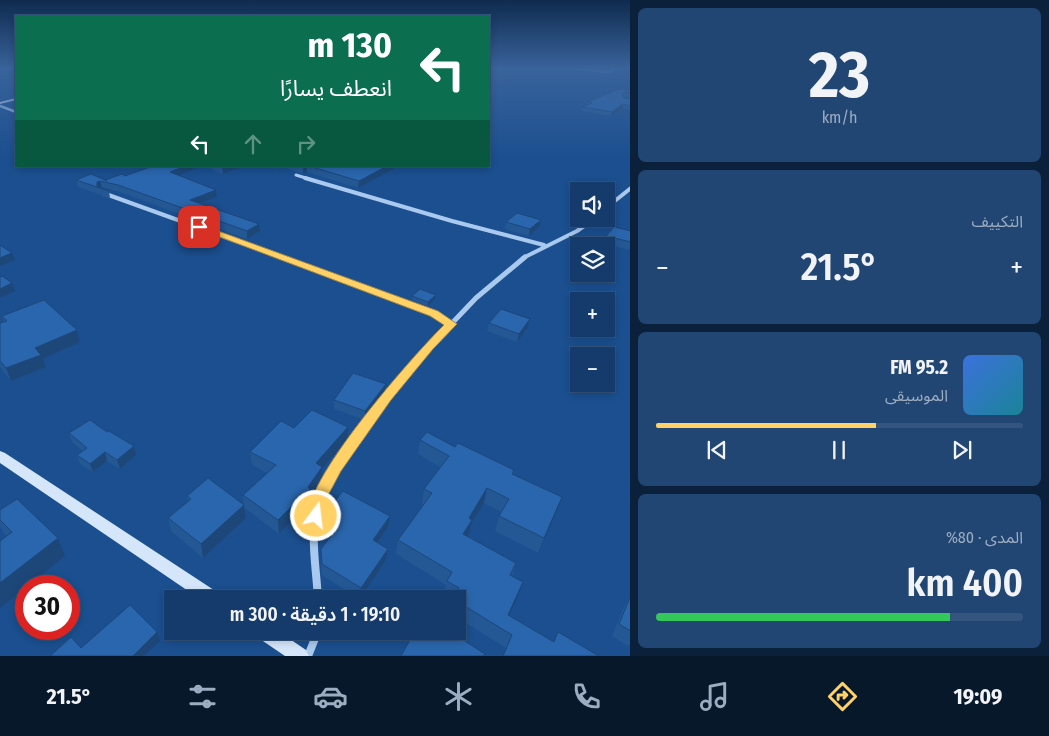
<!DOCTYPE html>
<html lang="ar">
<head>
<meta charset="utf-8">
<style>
	body { margin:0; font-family:"Fira Sans Condensed","Noto Sans Arabic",sans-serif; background:#214673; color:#f1f3f6; direction:rtl; height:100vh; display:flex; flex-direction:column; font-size:19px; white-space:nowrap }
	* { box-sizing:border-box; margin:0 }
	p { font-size:16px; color:#9dadc1 }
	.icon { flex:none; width:28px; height:28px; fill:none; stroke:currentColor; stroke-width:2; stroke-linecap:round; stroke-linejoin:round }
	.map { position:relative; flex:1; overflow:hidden; direction:ltr }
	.drawer { display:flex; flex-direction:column; gap:8px; padding:8px; background:#0b203b; width:419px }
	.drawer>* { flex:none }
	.hud { position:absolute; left:15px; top:15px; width:475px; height:152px; border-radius:0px; box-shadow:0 2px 8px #0003,0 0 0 1px #33557e; direction:rtl; background:#0b6e4f; color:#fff; overflow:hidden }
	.tools { position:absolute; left:570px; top:182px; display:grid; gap:10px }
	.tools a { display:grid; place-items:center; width:45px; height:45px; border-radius:0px; background:#143b6b; box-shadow:0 2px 8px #0003,0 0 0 1px #33557e; font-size:25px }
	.speed { position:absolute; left:15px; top:575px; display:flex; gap:10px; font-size:25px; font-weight:700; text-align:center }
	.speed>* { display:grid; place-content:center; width:65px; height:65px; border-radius:50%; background:#143b6b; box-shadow:0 2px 8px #0003,0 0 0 1px #33557e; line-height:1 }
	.speed .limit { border:8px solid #d22; background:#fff; color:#111 }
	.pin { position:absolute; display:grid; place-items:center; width:42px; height:42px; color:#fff; margin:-21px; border-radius:10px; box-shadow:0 2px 8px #0006 }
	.me { position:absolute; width:55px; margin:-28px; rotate:15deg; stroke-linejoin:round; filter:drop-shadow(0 0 4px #0008) }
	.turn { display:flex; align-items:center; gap:18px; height:105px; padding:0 15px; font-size:22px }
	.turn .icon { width:65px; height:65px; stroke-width:2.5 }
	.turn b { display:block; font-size:35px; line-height:42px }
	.lanes { display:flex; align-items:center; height:48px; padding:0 15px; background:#0003; justify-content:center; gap:25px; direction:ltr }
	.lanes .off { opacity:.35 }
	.big { font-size:38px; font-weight:600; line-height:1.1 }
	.drawer .tile { flex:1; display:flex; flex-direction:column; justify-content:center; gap:8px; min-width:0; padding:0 18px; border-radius:8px; background:#214673 }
	.drawer .dial { align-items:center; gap:0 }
	.dial b { font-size:65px; line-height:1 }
	.song { display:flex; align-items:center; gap:15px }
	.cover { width:60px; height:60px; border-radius:8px; background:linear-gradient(135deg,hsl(220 70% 55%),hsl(190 70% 35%)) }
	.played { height:5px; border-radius:2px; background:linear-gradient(90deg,#ffd166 60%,#33557e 60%) }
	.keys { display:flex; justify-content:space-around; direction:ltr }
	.heat { display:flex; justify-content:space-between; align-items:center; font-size:28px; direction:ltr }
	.charge { height:8px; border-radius:4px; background:linear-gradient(90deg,#34c759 80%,#33557e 0) }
	.trip { position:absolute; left:164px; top:590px; width:302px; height:50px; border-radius:0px; background:#143b6b; box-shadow:0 2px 8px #0003,0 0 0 1px #33557e; font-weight:600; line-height:50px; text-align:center; direction:rtl }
	.tabs { display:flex; height:80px; justify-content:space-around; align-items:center; background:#08182b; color:#9dadc1 }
	.tabs .icon { width:35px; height:35px }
	.tabs .on { color:#ffd166 }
	.tabs b { font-size:22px; color:#f1f3f6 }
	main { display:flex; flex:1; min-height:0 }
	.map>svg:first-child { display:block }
</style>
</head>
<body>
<main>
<section class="drawer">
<div class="tile dial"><b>23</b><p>km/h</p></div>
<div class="tile"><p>التكييف</p>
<div class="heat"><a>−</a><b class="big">21.5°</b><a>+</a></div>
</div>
<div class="tile">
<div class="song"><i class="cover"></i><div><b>95.2 FM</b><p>الموسيقى</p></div></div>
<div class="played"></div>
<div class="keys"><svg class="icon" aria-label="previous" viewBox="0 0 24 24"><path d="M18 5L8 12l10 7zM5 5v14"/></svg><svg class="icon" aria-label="pause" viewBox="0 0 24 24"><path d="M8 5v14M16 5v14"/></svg><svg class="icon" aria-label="next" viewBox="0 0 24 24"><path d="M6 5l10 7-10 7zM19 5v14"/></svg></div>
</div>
<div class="tile"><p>المدى · 80%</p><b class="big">400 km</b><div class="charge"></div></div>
</section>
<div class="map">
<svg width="631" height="656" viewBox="0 0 631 656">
	<rect width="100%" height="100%" fill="#1b4f8f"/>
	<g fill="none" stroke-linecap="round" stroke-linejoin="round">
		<path stroke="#a9c9ee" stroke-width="2.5" d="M570 68 608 72 617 68
			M0 106 16 112"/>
		<path stroke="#a9c9ee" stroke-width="3" d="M296 175 309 179"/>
		<path stroke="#a9c9ee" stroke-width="4" d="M305 178 452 221 544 245
			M103 193 283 258
			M606 208 631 188
			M523 258 577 231 594 219"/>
		<path stroke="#a9c9ee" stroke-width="5" d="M280 257 434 313 451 324
			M417 360 476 298 525 257"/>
		<path stroke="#a9c9ee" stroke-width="6" d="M322 490 347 451 418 359"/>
		<path stroke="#a9c9ee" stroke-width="8" d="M318 599C316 562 307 524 323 489
			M308 656 318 631"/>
		<path fill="#d6e6fa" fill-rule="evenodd" d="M16 98V100L0 104V102Z
			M0 451 5 453 220 594 222 599H200L0 463Z
			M255 631H278L306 650 309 656H285L257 637Z"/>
	</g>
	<path fill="#245895" d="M631 91V97L623 96V97L624 98 631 99V110L622 108 611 116 582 111 583 107 587 105 588 102 592 100Z
		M153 166H201L178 176 217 197 200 204 259 224 260 231 247 239 120 192 102 187 100 188 109 191 110 198 78 187 76 180H105L125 176Z
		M206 166H245L223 174Z
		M268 166H394V169L358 188 307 172 303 174 283 167 278 169Z
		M506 222 539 227 529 236 505 229Z
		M631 231V247L628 250 604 243 606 236Z
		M436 295 435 299 428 306 412 300V296Z
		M2 316 77 330 80 342 43 359 46 367 11 381 0 367V323L4 322Z
		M530 319 528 327 517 342 487 331 489 323Z
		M386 384 385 392 365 420 334 409V400Z
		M294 428 347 440 322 469V480L311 496V502L279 534 245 508 246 518 203 558 171 531 168 518 188 501 187 496 244 505 243 495 267 473 252 465 250 452Z
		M69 433 136 455 120 469 107 461 93 472 80 464 77 455 83 451 72 442Z
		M420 440 455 447 514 470 513 474 562 497 557 511 538 553 495 531 499 516 502 512 484 503 472 522 468 536 516 563 512 576 518 596 509 616 554 642 558 632 599 656 506 648 458 618V599H450L443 595 446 585 396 554 398 540 424 505 422 504 424 489 440 467 418 454Z
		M0 510 65 556 27 586H26L7 536 3 532 0 526Z
		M321 518 388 527 378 543 386 560 360 599H359L322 575 321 549 331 536 321 530Z
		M631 595V642L628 646 612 636 624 607Z"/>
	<path fill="#1d4779" d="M623 104 622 108 611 116 612 112Z
		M185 166H201L171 179 170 172Z
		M224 166H245L223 174 222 167Z
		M278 166H283V167L278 169Z
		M305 166H307V172L303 174V167Z
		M387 166H394V169L358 188 359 181Z
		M100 181 102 187 98 188 97 187V182Z
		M216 190 217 197 191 207 190 200Z
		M541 220 539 227 529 236 530 229Z
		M259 224 260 231 247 239V231Z
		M12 253 15 260 0 266V258Z
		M12 283 15 291 0 298V289Z
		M436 295 435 299 428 306V302Z
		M530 319 528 327 517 342 519 334Z
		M77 330 80 342 43 359 46 367 11 381 6 368 35 348Z
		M386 384 385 392 365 420V411Z
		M348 427 347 440 322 469V480L311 496V502L279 534 278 520 308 487 316 463Z
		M134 446 136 455 120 469 117 460Z
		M105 452 107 461 93 472 90 464Z
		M487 488 484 503 472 522 469 534 460 548 463 534 469 518Z
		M562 497 557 511 538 553 544 538Z
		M244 505 246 518 203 558 201 544Z
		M390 516 388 527 372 551 373 540Z
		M58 538 65 556 0 608V583Z
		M388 549 386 560 360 599 361 588Z
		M523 582 518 596 503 629 508 615Z
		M157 632 160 641 144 656H133Z"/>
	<path fill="#2a66ad" stroke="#1d4779" d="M619 89 631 91V93L624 92 622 96 624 98 631 99V106L623 104 612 112 583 107 592 103 588 102 592 100Z
		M153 166H185L170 172 216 190 190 200 259 224 247 231 118 185 100 181 97 182V187L109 191 76 180 91 174 107 181 105 180 122 174 125 176Z
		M309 166H387L359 181Z
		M517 213 541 220 530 229 506 222Z
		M614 227 631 231V242L606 236Z
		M0 245 12 253 0 258Z
		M2 276 12 283 0 289V277Z
		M420 289 436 295 428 302 412 296Z
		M44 300 77 330 35 348 41 355 6 368 0 361V323L7 321 2 316Z
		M501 309 530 319 519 334 489 323Z
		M353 373 386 384 365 411 334 400Z
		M312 410 348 427 316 463 322 467 308 487 310 489 278 520 243 495 276 465 250 452 281 421 294 428Z
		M90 420 107 432 109 431 134 446 117 460 105 452 90 464 77 455 87 448 69 433Z
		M427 432 455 447 458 443 514 470 512 474 562 497 544 538 499 516 509 499 487 488 469 518 472 520 463 534 516 563 510 575 523 582 508 615 554 642 558 632 599 656H503L512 635 458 602V599H453L459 588 447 581 452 572 398 540 432 493 424 489 449 456 420 440Z
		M208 478 244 505 201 544 168 518 191 499 187 496Z
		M343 491 390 516 373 540 388 549 361 588 322 564 321 549 337 528 321 518Z
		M17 499 58 538 0 583V541L12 532 0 520V510Z
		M631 595V631L619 624Z
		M130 605 157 632 133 656H50L71 637 81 648Z
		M415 631H449L485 654 484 656H401Z"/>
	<linearGradient id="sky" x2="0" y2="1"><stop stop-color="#0f2b4f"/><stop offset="0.43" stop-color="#39639b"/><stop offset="1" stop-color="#39639b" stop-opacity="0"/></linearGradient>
	<rect width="631" height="159" fill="url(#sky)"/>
	<path fill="#ffd166" stroke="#a68842" d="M199 224 438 311 457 324 433 349 391 400 341 471 325 501 321 521 316 523 310 521C294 489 418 350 444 325L430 316 196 228V225Z"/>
</svg>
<div class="tools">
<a><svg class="icon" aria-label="sound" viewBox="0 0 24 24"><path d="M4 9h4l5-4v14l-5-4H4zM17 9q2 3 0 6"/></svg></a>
<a><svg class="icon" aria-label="layers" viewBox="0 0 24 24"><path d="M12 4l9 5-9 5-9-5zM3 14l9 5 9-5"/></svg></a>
<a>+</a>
<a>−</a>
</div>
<div class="speed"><div class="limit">30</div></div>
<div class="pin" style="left:199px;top:227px;background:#d93025"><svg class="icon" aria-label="arrive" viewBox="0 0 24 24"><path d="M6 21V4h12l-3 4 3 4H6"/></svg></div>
<svg class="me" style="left:316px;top:516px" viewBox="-20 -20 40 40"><circle r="17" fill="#ffd166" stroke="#fff" stroke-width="3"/><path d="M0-11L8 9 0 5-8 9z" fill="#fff"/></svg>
<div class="trip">19:10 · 1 دقيقة · 300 m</div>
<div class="hud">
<div class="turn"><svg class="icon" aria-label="left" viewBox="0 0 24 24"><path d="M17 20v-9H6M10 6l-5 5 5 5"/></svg><div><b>130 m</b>انعطف يسارًا</div></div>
<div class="lanes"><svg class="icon" aria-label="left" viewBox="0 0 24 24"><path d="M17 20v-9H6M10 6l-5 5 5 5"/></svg><svg class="icon off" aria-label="ahead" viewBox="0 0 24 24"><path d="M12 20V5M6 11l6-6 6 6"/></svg><svg class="icon off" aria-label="right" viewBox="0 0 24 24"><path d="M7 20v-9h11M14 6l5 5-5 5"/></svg></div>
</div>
</div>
</main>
<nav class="tabs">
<b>19:09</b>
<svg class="icon on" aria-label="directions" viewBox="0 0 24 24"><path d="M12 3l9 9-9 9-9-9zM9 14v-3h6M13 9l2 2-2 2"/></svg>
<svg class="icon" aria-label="music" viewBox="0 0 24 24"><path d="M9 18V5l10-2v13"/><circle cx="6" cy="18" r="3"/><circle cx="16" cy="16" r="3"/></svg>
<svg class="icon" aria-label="phone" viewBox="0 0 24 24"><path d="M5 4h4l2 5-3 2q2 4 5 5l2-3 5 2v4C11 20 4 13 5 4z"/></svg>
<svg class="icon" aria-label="climate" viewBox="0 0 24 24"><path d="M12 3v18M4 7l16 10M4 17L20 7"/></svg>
<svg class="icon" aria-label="car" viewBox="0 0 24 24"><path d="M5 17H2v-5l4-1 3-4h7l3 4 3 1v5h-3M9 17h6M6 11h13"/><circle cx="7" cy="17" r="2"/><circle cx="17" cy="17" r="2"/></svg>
<svg class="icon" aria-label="filters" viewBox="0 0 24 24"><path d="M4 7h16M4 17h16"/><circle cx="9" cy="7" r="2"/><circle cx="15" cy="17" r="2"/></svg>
<b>21.5°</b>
</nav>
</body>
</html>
